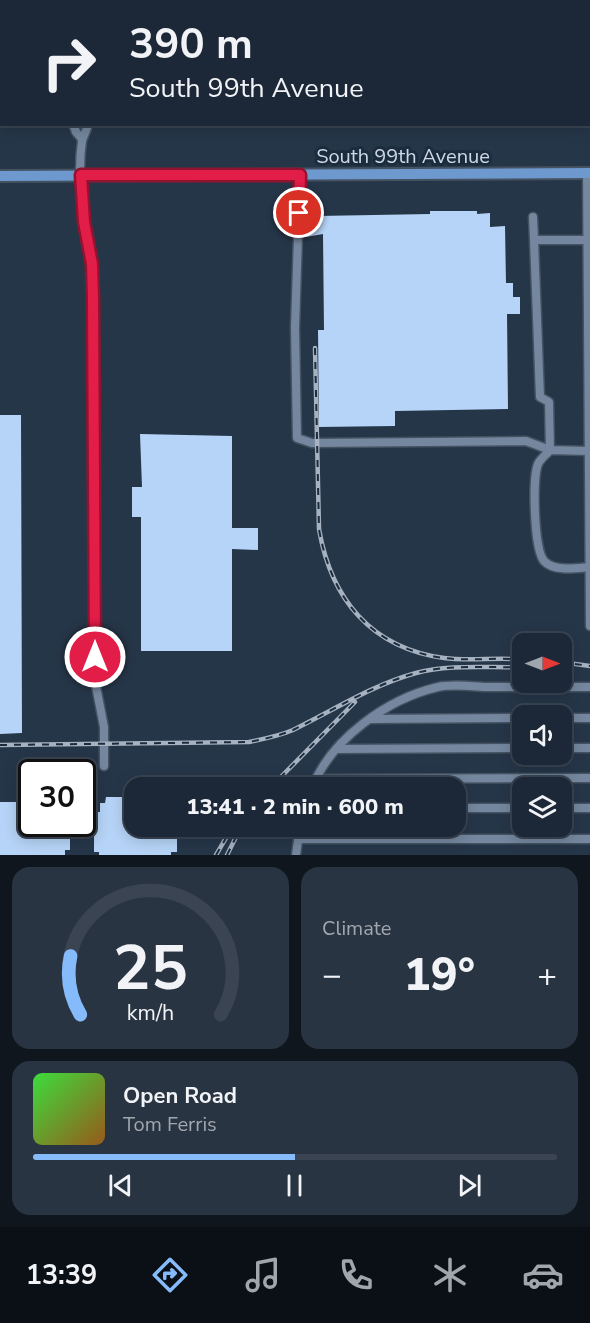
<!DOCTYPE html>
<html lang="en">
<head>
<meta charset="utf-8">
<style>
	body { margin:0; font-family:"Nunito Sans",sans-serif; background:#293442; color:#f1f3f6; height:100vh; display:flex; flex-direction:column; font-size:22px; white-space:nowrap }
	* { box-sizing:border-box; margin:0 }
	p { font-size:20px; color:#a0a6ad }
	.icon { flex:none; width:33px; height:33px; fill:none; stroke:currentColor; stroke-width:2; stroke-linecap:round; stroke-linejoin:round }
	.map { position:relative; height:855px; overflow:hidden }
	.sheet { display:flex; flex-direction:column; gap:12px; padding:12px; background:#0f161e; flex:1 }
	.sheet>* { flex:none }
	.hud { position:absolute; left:0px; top:0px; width:591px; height:126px; box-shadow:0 3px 15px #0003,0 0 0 2px #3a4452; background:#1c2837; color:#f1f3f6; overflow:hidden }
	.needle { width:39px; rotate:90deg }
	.fabs { position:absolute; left:512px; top:633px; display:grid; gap:12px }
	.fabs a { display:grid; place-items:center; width:60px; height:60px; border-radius:12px; background:#1c2837; box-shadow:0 3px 15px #0003,0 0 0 2px #3a4452; font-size:30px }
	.speed { position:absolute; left:18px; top:759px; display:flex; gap:12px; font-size:30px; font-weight:700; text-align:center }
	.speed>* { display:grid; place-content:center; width:78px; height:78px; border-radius:50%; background:#1c2837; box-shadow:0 3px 15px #0003,0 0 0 2px #3a4452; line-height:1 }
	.speed .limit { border:3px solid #111; border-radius:9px; background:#fff; color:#111 }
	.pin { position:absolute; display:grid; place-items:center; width:51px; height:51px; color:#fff; margin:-26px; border:3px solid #fff; border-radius:50%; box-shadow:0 2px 6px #0007 }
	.me { position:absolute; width:66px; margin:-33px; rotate:0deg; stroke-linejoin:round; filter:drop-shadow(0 0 4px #0008) }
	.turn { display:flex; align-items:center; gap:21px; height:126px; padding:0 30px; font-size:27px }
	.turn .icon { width:78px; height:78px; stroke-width:2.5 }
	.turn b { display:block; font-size:42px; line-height:51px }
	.big { font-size:45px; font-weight:800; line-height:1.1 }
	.sheet .tile { flex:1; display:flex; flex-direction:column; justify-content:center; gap:9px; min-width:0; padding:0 21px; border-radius:18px; background:#293442 }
	.sheet .dial { align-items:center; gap:0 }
	.dial svg { height:156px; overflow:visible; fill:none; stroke:#3a4452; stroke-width:7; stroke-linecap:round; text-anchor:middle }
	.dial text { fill:#f1f3f6; stroke:none }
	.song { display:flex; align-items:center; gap:18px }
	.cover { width:72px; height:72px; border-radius:9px; background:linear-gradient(135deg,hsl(120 70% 55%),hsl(30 70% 35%)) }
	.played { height:6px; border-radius:3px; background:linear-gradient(90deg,#86bbfb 50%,#3a4452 50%) }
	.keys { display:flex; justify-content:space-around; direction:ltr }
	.heat { display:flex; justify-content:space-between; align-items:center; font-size:33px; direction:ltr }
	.sheet .tiles { flex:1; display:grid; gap:12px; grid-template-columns:1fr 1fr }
	.tile:last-child { grid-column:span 2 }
	.trip { position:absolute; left:124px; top:777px; width:342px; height:60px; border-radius:18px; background:#1c2837; box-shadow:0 3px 15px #0003,0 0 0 2px #3a4452; font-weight:800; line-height:60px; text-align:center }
	.dock { display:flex; height:96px; justify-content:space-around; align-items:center; background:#0b1016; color:#a0a6ad }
	.dock .icon { width:42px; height:42px }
	.dock .on { color:#86bbfb }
	.dock b { font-size:27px; color:#f1f3f6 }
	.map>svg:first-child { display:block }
</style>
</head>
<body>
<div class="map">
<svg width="590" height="855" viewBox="0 0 590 855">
	<rect width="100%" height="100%" fill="#263649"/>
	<path fill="#b6d4f7" d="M317 204V216L430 214V211H477V214L490 213V227L505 226 506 283H513V297H520V314H507L508 409 395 411V426L319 427 318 330H324L323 234 306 237 308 223 306 205 312 207Z
		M0 415H21L22 733 0 734Z
		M140 434 232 436V528H258V550L232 549V651H141V517H132V487H142Z
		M106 797H135V826H177V852H171V855H99V852H94V812H100V803H105Z
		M0 802H32V824H76V839H70V850H65V855H0Z"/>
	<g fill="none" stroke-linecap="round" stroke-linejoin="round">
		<g stroke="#445262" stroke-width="11">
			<path id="minor" d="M74 0V2
				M90 2V0
				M73 124 76 132 82 139
				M88 124C87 131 83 136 82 141 76 182 85 223 91 262 93 274 93 287 93 299L95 681 104 727V766
				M587 173 590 626
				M300 175 295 328 297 438 312 443 526 441 550 450C547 454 540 459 538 464 532 479 534 549 544 561 554 572 577 568 589 567
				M533 217 534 240
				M589 451 550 450 549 402 540 397 534 240H590
				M561 718H590
				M371 719 522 718
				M561 748H590
				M336 749 522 748
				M315 779 590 778
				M312 788C331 739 387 699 438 687 452 684 469 686 484 687 519 687 555 687 590 687
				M456 808H522
				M561 808H590
				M298 839H590
				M296 855 300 826"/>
		</g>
		<g stroke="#445262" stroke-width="14">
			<path id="major" d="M0 176 590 173"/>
		</g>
		<use href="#minor" stroke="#74879e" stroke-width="8"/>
		<use href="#major" stroke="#6d99cf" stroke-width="10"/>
		<g stroke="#a6b2c0" stroke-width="4.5">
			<path id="rail" d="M315 348 319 529C331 599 371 648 444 658 466 661 490 658 513 659
				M561 662 590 666
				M0 745 249 742C264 739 279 736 293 730 334 710 372 685 416 673 449 664 487 668 522 667
				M270 788 355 702
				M216 855 233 826
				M227 855 240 829"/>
		</g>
		<use href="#rail" stroke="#1c2c3f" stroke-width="2" stroke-dasharray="7" stroke-linecap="butt"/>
	</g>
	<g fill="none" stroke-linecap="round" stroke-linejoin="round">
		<g stroke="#92132f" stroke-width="15">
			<path id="route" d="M95 657 93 299 92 264 84 222 81 175H300L299 213"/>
		</g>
		<use href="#route" stroke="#e11d48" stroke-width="10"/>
	</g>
	<g text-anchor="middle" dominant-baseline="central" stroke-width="6" stroke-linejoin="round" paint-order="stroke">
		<g font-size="20" fill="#cfd9e6" stroke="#1c2c3f">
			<text x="403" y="156">South 99th Avenue</text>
		</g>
	</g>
</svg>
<div class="fabs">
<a><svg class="needle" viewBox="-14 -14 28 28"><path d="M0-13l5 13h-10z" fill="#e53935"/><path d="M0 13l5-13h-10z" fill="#a0a6ad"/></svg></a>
<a><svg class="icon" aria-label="sound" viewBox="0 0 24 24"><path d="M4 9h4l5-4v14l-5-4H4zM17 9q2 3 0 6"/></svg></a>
<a><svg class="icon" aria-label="layers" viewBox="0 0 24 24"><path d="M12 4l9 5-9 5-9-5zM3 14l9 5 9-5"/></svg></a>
</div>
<div class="speed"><div class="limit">30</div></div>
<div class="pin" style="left:299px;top:213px;background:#d93025"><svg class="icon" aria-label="arrive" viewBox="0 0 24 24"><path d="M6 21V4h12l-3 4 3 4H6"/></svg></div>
<svg class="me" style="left:95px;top:657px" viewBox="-20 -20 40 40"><circle r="17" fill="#e11d48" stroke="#fff" stroke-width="3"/><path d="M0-11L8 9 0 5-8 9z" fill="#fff"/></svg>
<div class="trip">13:41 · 2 min · 600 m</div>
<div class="hud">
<div class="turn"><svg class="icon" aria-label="right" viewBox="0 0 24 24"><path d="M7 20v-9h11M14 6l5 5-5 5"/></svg><div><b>390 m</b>South 99th Avenue</div></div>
</div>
</div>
<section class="sheet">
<div class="tiles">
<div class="tile dial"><svg viewBox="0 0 100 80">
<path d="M14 69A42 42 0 1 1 86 69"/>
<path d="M14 69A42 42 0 0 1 9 39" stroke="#86bbfb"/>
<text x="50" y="56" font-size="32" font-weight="700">25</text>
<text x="50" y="72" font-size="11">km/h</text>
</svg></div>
<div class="tile"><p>Climate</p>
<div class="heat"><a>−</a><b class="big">19°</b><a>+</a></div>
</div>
<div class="tile">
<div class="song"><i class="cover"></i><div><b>Open Road</b><p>Tom Ferris</p></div></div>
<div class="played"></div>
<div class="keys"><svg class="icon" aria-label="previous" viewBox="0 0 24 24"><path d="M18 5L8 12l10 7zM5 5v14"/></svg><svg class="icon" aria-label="pause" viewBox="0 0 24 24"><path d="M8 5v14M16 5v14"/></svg><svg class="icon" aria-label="next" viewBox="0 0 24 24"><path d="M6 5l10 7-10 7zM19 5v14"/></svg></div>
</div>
</div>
</section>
<nav class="dock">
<b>13:39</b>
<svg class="icon on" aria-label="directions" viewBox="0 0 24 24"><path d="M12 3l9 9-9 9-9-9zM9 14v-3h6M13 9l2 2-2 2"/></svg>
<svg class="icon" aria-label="music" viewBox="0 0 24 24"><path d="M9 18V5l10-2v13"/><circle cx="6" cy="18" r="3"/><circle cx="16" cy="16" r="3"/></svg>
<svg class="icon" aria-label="phone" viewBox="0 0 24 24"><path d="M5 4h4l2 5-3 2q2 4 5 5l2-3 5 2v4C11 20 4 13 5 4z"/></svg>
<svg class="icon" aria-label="climate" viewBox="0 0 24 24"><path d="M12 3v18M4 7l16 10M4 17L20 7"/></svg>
<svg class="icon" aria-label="car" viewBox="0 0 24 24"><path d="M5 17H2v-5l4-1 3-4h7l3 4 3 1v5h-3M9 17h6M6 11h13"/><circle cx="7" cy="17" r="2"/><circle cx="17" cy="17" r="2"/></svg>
</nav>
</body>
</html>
